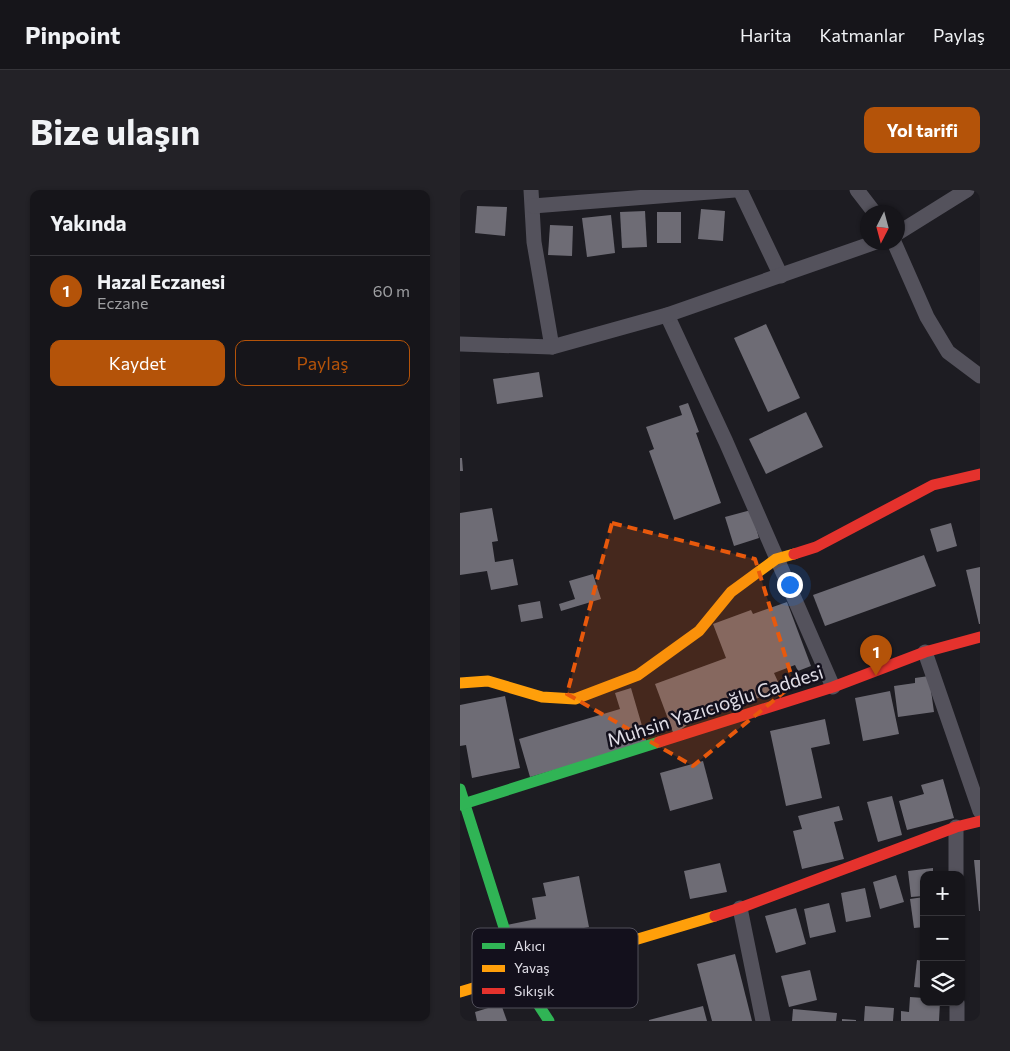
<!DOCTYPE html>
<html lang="tr">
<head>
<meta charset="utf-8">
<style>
  :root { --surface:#16151a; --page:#232227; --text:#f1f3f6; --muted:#9e9fa2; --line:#353439; --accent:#b45309 }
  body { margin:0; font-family:Commissioner,sans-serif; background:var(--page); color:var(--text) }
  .controls { position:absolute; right:15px; bottom:15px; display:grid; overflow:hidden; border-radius:10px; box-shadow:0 1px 4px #0004 }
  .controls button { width:45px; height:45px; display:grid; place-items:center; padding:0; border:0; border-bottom:1px solid var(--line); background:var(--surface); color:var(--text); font:25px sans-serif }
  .compass { position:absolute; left:400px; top:15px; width:45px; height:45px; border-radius:50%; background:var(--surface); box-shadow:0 1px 4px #0004; rotate:186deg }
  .you { position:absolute; left:329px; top:394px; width:18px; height:18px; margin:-12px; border:4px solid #fff; border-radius:50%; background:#1a73e8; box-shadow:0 0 0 8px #1a73e833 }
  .badge { display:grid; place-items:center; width:32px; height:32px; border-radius:50%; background:var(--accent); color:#fff; font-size:16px; font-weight:700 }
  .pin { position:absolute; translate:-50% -41px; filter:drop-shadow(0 1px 2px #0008) }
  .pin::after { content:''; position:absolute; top:26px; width:18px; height:15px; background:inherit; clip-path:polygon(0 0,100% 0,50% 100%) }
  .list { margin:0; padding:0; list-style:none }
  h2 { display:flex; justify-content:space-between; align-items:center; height:65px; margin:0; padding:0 20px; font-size:21px }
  h2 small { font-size:16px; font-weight:400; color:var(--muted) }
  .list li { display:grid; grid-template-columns:32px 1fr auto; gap:15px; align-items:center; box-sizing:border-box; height:70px; padding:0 20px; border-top:1px solid var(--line) }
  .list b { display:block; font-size:19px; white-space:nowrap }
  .list p { margin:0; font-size:16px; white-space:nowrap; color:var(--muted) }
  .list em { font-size:16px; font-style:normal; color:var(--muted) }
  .actions { display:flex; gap:10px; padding:15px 20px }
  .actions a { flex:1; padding:11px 0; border:1px solid var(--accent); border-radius:10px; text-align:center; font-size:18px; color:var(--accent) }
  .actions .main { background:var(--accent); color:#fff }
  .icon { flex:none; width:28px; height:28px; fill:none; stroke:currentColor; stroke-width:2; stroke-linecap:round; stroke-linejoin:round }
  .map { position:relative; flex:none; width:520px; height:831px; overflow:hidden; border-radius:10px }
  header { display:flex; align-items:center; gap:30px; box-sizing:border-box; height:70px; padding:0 25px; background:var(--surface); border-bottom:1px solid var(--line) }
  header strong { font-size:24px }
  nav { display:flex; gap:28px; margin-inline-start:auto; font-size:18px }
  .intro { display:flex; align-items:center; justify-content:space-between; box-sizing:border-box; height:120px; padding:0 30px }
  h1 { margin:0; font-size:35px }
  .button { padding:12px 22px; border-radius:10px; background:var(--accent); color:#fff; font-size:18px; font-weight:700 }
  main { display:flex; gap:30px; padding:0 30px }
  aside { flex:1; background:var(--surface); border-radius:10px; box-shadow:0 1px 4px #0004 }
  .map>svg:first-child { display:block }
  .building { fill:#6e6c75 }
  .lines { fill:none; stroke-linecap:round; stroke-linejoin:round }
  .street { stroke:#54525c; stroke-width:15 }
  .fast { stroke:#30b455; stroke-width:11 }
  .slow { stroke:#ff9f0a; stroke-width:11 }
  .jam { stroke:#e5322d; stroke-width:11 }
  .marked { fill:#e8590c; fill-opacity:0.2; stroke:#e8590c; stroke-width:4; stroke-dasharray:10 6; stroke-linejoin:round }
  .labels { text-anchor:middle; stroke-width:5; stroke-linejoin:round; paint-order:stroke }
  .street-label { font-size:19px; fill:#e0dee7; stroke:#13101c }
  .key { fill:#13101c; stroke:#504e59; stroke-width:1 }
  .key-label { font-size:14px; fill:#e0dee7 }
</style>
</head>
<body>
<header>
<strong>Pinpoint</strong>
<nav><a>Harita</a><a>Katmanlar</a><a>Paylaş</a></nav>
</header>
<div class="intro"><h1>Bize ulaşın</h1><a class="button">Yol tarifi</a></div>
<main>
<aside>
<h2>Yakında<small></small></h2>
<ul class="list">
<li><span class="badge">1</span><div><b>Hazal Eczanesi</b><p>Eczane</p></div><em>60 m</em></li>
</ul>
<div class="actions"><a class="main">Kaydet</a><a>Paylaş</a></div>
</aside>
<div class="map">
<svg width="520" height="831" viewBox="0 0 520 831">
  <rect width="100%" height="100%" fill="#1d1c22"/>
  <g class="building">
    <polygon points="17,16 47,17 45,46 15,43"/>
    <polygon points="241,19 265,21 263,51 238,49"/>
    <polygon points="185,21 187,57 162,58 160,22"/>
    <rect x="197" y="22" width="24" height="31"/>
    <polygon points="151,25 155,63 127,67 122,28"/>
    <polygon points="90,35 113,36 112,66 88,65"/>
    <polygon points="306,134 340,208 308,222 274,148"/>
    <polygon points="79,182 83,207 37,214 33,189"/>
    <polygon points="228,213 239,242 236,243 261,313 214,330 189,261 194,259 186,237 222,225 219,216"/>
    <polygon points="346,222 363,257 306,284 289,249"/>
    <polygon points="0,268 2,268 3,281 0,281"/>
    <polygon points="32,318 38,351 32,352 35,372 53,369 58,395 31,400 27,381 0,385 0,323"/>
    <polygon points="291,320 299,348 274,356 265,327"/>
    <polygon points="491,333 497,356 477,362 470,339"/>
    <polygon points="464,365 476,396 365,436 353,405"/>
    <polygon points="520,377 520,434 519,434 506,380"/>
    <polygon points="133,384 141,409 101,421 99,414 115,409 109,391"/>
    <polygon points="80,411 83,428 61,432 58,415"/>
    <polygon points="327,412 351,476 338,481 335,475 314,483 319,494 312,497 314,502 227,535 214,545 195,494 266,468 253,434 291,420 293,424"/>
    <polygon points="469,486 474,522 438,527 434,496 455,493 455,488"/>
    <polygon points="171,498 187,553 70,587 59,549 160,519 155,503"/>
    <polygon points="430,501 439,544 403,551 395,508"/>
    <polygon points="45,506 60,578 12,588 6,555 0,556 0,515"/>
    <polygon points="365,529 370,554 351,558 362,608 326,616 310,541"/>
    <polygon points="243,571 253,609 210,621 200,583"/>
    <polygon points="483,589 494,628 447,640 439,611 464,604 461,595"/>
    <polygon points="432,606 442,645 418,652 407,612"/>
    <polygon points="379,616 383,630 374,632 384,669 342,679 333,641 342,639 338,626"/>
    <polygon points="514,670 520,670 520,721 519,721"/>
    <polygon points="260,673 267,702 230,709 224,681"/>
    <polygon points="473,678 473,685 464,685 464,706 451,707 448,681"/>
    <polygon points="436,685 444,712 420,719 413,692"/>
    <polygon points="119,686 129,737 124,738 128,756 77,767 76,764 54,768 47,735 76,729 72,708 86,706 83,693"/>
    <polygon points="405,698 411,727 386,732 381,703"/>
    <polygon points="464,707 464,737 454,738 450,709"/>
    <polygon points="369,713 376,742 350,748 344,719"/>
    <polygon points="336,718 346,754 316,763 305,726"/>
    <polygon points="275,764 292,831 252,831 237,774"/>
    <polygon points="457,770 464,771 464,798 454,797"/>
    <polygon points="350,780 357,810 329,817 321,786"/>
    <polygon points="450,807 464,808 464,812 480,812 479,831 441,831 441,821 449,822"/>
    <polygon points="41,814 47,831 17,831 15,822"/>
    <polygon points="243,816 247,831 189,831 189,830"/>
    <polygon points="405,816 434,818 433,831 404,831"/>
    <polygon points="333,819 377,823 376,831 332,831"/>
    <polygon points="382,829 396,830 396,831 382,831"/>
  </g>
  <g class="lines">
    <g class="street">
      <polyline points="71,0 74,52 92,157"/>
      <polyline points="280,0 321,86"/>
      <polyline points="397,0 414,22"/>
      <polyline points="73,16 275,0"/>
      <polyline points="438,43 507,0"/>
      <polyline points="434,52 467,127 488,162 520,186"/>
      <polyline points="207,125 266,252 373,497"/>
      <polyline points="0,154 92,157 207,125 416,52"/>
      <polyline points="465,462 520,621"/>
      <polyline points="496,637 496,685"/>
      <polyline points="280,718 303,831"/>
      <polyline points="497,812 497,831"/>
    </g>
    <g class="fast">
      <polyline points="0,599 59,785 89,831"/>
      <polyline points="0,615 199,552"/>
    </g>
    <g class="slow">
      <polyline points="0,493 28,491 82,507 115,509 178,485 239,441 271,402 316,369 334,364"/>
      <polyline points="0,802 255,726"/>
    </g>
    <g class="jam">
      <polyline points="334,364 356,357 473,295 520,284"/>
      <polyline points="199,552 373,497 465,462 520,447"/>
      <polyline points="255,726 280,718 496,637 520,631"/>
    </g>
  </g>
  <path class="marked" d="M152 333 295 369 334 494 233 576 107 504Z"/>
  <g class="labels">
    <g class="street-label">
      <text transform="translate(255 516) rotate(-18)" y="7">Muhsin Yazıcıoğlu Caddesi</text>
    </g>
  </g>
  <rect x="12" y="738" width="166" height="80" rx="8" class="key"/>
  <rect x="22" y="753" width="23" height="6" fill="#30b455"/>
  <rect x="22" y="775" width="23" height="7" fill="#ff9f0a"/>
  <rect x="22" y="798" width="23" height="6" fill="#e5322d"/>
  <g class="key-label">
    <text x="54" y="761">Akıcı</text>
    <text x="54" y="783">Yavaş</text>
    <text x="54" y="806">Sıkışık</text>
  </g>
</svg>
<div class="controls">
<button>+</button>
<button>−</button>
<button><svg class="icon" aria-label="layers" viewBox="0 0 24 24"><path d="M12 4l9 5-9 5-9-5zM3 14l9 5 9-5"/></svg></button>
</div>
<svg class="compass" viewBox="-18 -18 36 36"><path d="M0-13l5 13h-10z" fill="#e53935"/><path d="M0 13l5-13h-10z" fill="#9e9fa2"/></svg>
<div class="you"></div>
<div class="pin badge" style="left:416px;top:486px">1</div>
</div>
</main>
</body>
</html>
